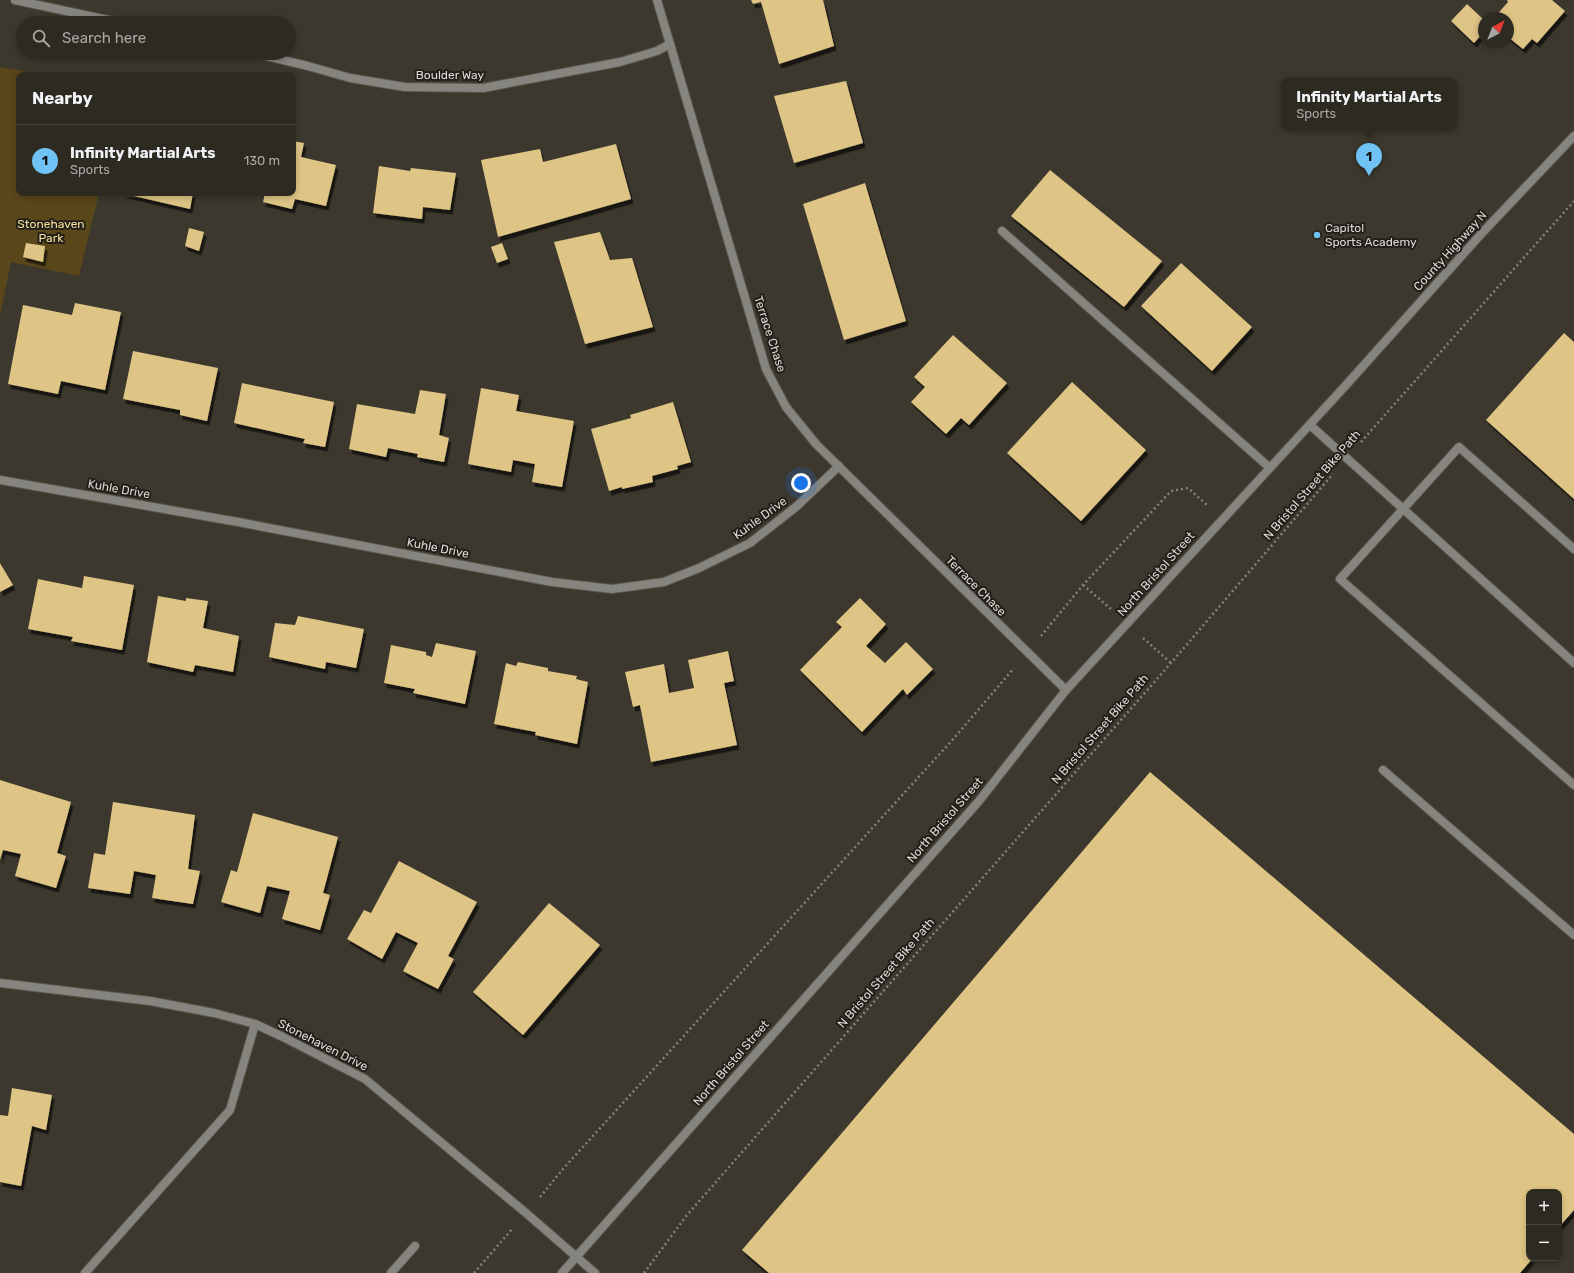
<!DOCTYPE html>
<html lang="en">
<head>
<meta charset="utf-8">
<style>
  :root { --surface:#2d2a22; --page:#39362f; --text:#f1f3f6; --muted:#a7a7a5; --line:#484640; --accent:#70c1f4 }
  body { margin:0; font-family:Rubik,sans-serif; background:var(--page); color:var(--text) }
  .controls { position:absolute; right:12px; bottom:12px; display:grid; overflow:hidden; border-radius:8px; box-shadow:0 2px 6px #0003 }
  .controls button { width:36px; height:36px; display:grid; place-items:center; padding:0; border:0; border-bottom:1px solid var(--line); background:var(--surface); color:var(--text); font:20px sans-serif }
  .compass { position:absolute; left:1478px; top:12px; width:36px; height:36px; border-radius:50%; background:var(--surface); box-shadow:0 2px 6px #0003; rotate:42deg }
  .you { position:absolute; left:801px; top:483px; width:14px; height:14px; margin:-10px; border:3px solid #fff; border-radius:50%; background:#1a73e8; box-shadow:0 0 0 6px #1a73e833 }
  .badge { display:grid; place-items:center; width:26px; height:26px; border-radius:50%; background:var(--accent); color:#111; font-size:13px; font-weight:700 }
  .pin { position:absolute; translate:-50% -33px; filter:drop-shadow(0 1px 2px #0008) }
  .pin::after { content:''; position:absolute; top:21px; width:14px; height:12px; background:inherit; clip-path:polygon(0 0,100% 0,50% 100%) }
  .popup { position:absolute; left:1281px; top:78px; width:176px; height:52px; box-sizing:border-box; display:grid; place-content:center; border-radius:8px; background:var(--surface); filter:drop-shadow(0 1px 3px #0005); font-size:13px; white-space:nowrap; color:var(--muted) }
  .popup b { font-size:15px; color:var(--text) }
  .popup::after { content:''; position:absolute; left:50%; top:100%; margin-left:-8px; border:8px solid transparent; border-top-color:var(--surface) }
  .list { margin:0; padding:0; list-style:none }
  h2 { display:flex; justify-content:space-between; align-items:center; height:52px; margin:0; padding:0 16px; font-size:17px }
  h2 small { font-size:13px; font-weight:400; color:var(--muted) }
  .list li { display:grid; grid-template-columns:26px 1fr auto; gap:12px; align-items:center; box-sizing:border-box; height:72px; padding:0 16px; border-top:1px solid var(--line) }
  .list b { display:block; font-size:15px; white-space:nowrap }
  .list p { margin:0; font-size:13px; white-space:nowrap; color:var(--muted) }
  .list em { font-size:13px; font-style:normal; color:var(--muted) }
  .icon { flex:none; width:22px; height:22px; fill:none; stroke:currentColor; stroke-width:2; stroke-linecap:round; stroke-linejoin:round }
  .map { position:relative; flex:none; width:1574px; height:1273px; overflow:hidden }
  .search { position:absolute; background:var(--surface); box-shadow:0 2px 6px #0003; left:16px; top:16px; width:280px; height:44px; display:flex; align-items:center; gap:10px; box-sizing:border-box; padding:0 14px; border-radius:22px; color:var(--muted); font-size:15px }
  .panel { position:absolute; background:var(--surface); box-shadow:0 2px 6px #0003; left:16px; top:72px; width:280px; height:124px; border-radius:8px }
  .map>svg:first-child { display:block }
  .green { fill:#594719 }
  .building { fill:#dec485; filter:url(#shadow) }
  .lines { fill:none; stroke-linecap:round; stroke-linejoin:round }
  .service-casing { stroke:#59554b; stroke-width:10 }
  .minor-casing { stroke:#59554b; stroke-width:10 }
  .tertiary-casing { stroke:#59554b; stroke-width:10 }
  .path { stroke:#858279; stroke-width:2.5; stroke-dasharray:2 3; stroke-linecap:butt }
  .service { stroke:#86847f; stroke-width:8 }
  .minor { stroke:#86847f; stroke-width:8 }
  .tertiary { stroke:#86847f; stroke-width:8 }
  .poi-dot { fill:#70c1f4; stroke:#211f1a; stroke-width:1.5 }
  .labels { text-anchor:middle; stroke-width:4; stroke-linejoin:round; paint-order:stroke }
  .street-label { font-size:12px; fill:#dddad3; stroke:#211f1a }
  .park-label { font-size:12px; fill:#fbdf9a; stroke:#211f1a }
  .poi-label { font-size:12px; fill:#dddad3; stroke:#211f1a; text-anchor:start }
</style>
</head>
<body>
<div class="map">
<svg width="1574" height="1273" viewBox="0 0 1574 1273">
  <defs>
    <filter id="shadow"><feDropShadow dx="2.5" dy="4.5" stdDeviation="0" flood-color="#0009"/></filter>
  </defs>
  <rect width="100%" height="100%" fill="#3c382d"/>
  <polygon class="green" points="0,67 45,75 19,75 19,193 99,193 79,276 11,262 0,316"/>
  <g class="building">
    <polygon points="751,0 823,0 834,46 779,64 761,2 753,4"/>
    <polygon points="1507,0 1552,0 1565,11 1537,43 1532,39 1523,49 1508,37 1508,18 1494,18 1508,2"/>
    <polygon points="1467,4 1484,20 1484,32 1474,43 1451,21"/>
    <polygon points="846,81 863,143 794,163 774,96"/>
    <polygon points="293,141 304,143 301,157 336,165 326,206 295,199 292,209 263,202 265,193 293,193"/>
    <polygon points="616,144 631,199 498,237 481,160 540,149 543,162"/>
    <polygon points="379,166 410,171 411,168 456,173 450,210 423,207 422,219 373,213"/>
    <polygon points="1050,170 1162,261 1124,307 1011,216"/>
    <polygon points="865,183 906,321 844,340 803,204"/>
    <polygon points="121,193 193,193 190,209"/>
    <polygon points="189,228 204,232 199,251 185,246"/>
    <polygon points="600,232 610,260 632,258 653,327 585,344 554,242"/>
    <polygon points="26,243 45,246 43,262 23,257"/>
    <polygon points="502,243 508,259 497,263 491,247"/>
    <polygon points="1181,263 1252,327 1212,371 1141,306"/>
    <polygon points="75,303 121,312 105,390 61,381 58,394 8,384 23,305 72,315"/>
    <polygon points="1564,333 1574,342 1574,499 1486,420"/>
    <polygon points="953,335 1007,383 969,425 961,418 946,434 911,402 925,387 914,377"/>
    <polygon points="133,351 218,368 207,421 180,415 180,410 123,399"/>
    <polygon points="1072,382 1146,450 1081,521 1007,453"/>
    <polygon points="242,383 334,402 325,447 303,443 305,439 234,423"/>
    <polygon points="481,388 519,395 516,411 574,421 562,487 532,482 535,464 513,460 511,472 468,464"/>
    <polygon points="420,390 446,394 439,435 449,438 444,462 417,457 418,454 388,448 386,457 349,449 357,404 415,414"/>
    <polygon points="673,402 691,462 677,466 678,469 652,476 653,482 622,489 622,487 609,491 591,429 631,418 630,415"/>
    <polygon points="0,563 13,585 0,592"/>
    <polygon points="84,576 134,585 122,650 71,641 73,637 28,629 38,579 82,588"/>
    <polygon points="158,596 186,601 186,598 208,601 203,628 239,636 233,672 195,665 193,672 147,662"/>
    <polygon points="860,598 886,624 866,646 885,663 906,642 933,669 907,695 903,689 862,732 800,670 842,627 836,622"/>
    <polygon points="298,616 364,629 356,668 326,662 325,669 269,657 275,623 295,625"/>
    <polygon points="436,643 476,651 465,704 413,693 415,689 384,683 391,645 426,652 426,655 432,657"/>
    <polygon points="728,651 734,681 724,683 737,745 651,762 640,705 633,707 625,672 664,664 669,693 694,688 688,660"/>
    <polygon points="518,662 548,668 548,671 577,676 576,679 588,682 577,744 535,735 536,732 494,724 506,663 516,666"/>
    <polygon points="1150,772 1574,1134 1574,1210 1559,1227 1559,1192 1529,1192 1529,1258 1533,1258 1520,1273 769,1273 742,1250"/>
    <polygon points="0,780 71,802 57,853 66,856 56,888 15,876 21,854 3,850 0,860"/>
    <polygon points="113,802 195,815 188,869 200,871 193,904 152,898 156,875 134,871 130,894 88,888 94,853 105,855"/>
    <polygon points="253,813 338,837 323,893 330,895 320,930 282,919 290,891 267,886 260,913 221,902 231,870 237,872"/>
    <polygon points="399,861 477,902 448,956 454,959 438,989 403,971 418,943 396,932 382,959 347,939 364,910 371,913"/>
    <polygon points="549,903 600,945 523,1035 473,992"/>
    <polygon points="12,1088 52,1095 46,1130 32,1126 21,1186 0,1182 0,1115 8,1116"/>
  </g>
  <g class="lines">
    <defs>
      <g id="service">
        <polyline points="1002,231 1270,468"/>
        <polyline points="1310,425 1574,663"/>
        <polyline points="1574,549 1459,447 1340,579 1574,785"/>
        <polyline points="1383,770 1574,935"/>
        <polyline points="85,1273 230,1110 255,1024"/>
        <polyline points="391,1273 415,1246"/>
      </g>
      <g id="minor">
        <polyline points="15,0 122,23"/>
        <polyline points="657,0 766,369 786,407 816,444 1066,690"/>
        <polyline points="253,53 308,66 350,78 405,87 483,88 620,62 657,51 670,44"/>
        <polyline points="0,480 238,522 552,582 612,589 664,582 699,568 750,543 797,506 839,466"/>
        <polyline points="0,983 150,1001 214,1013 255,1024 283,1037 365,1079 526,1213 595,1273"/>
      </g>
      <polyline id="tertiary" points="562,1273 979,801 1066,690 1347,384 1482,233 1574,136"/>
    </defs>
    <use href="#service" class="service-casing"/>
    <use href="#minor" class="minor-casing"/>
    <use href="#tertiary" class="tertiary-casing"/>
    <g class="path">
      <polyline points="1361,442 1574,201"/>
      <polyline points="1083,585 1111,609"/>
      <polyline points="1041,636 1083,585 1171,491 1188,488 1207,505"/>
      <polyline points="1143,638 1171,663"/>
      <polyline points="540,1197 563,1169 955,737 1014,668"/>
      <polyline points="474,1273 513,1228"/>
      <polyline points="644,1273 687,1215 1171,663 1333,474"/>
    </g>
    <use href="#service" class="service"/>
    <use href="#minor" class="minor"/>
    <use href="#tertiary" class="tertiary"/>
  </g>
  <circle class="poi-dot" cx="1317" cy="235" r="4"/>
  <g class="labels">
    <g class="street-label">
      <text x="450" y="79">Boulder Way</text>
      <text transform="translate(1450 251) rotate(-48)" y="4">County Highway N</text>
      <text transform="translate(770 334) rotate(72)" y="4">Terrace Chase</text>
      <text transform="translate(1312 485) rotate(-49)" y="4">N Bristol Street Bike Path</text>
      <text transform="translate(119 489) rotate(10)" y="4">Kuhle Drive</text>
      <text transform="translate(760 518) rotate(-36)" y="4">Kuhle Drive</text>
      <text transform="translate(438 548) rotate(11)" y="4">Kuhle Drive</text>
      <text transform="translate(1156 574) rotate(-48)" y="4">North Bristol Street</text>
      <text transform="translate(976 586) rotate(45)" y="4">Terrace Chase</text>
      <text transform="translate(1100 729) rotate(-49)" y="4">N Bristol Street Bike Path</text>
      <text transform="translate(945 820) rotate(-49)" y="4">North Bristol Street</text>
      <text transform="translate(886 973) rotate(-49)" y="4">N Bristol Street Bike Path</text>
      <text transform="translate(323 1045) rotate(27)" y="4">Stonehaven Drive</text>
      <text transform="translate(731 1063) rotate(-49)" y="4">North Bristol Street</text>
    </g>
    <g class="park-label">
      <text x="51" y="228">Stonehaven<tspan x="51" dy="14">Park</tspan></text>
    </g>
    <g class="poi-label">
      <text x="1325" y="232">Capitol<tspan x="1325" dy="14">Sports Academy</tspan></text>
    </g>
  </g>
</svg>
<div class="controls">
<button>+</button>
<button>−</button>
</div>
<svg class="compass" viewBox="-18 -18 36 36"><path d="M0-13l5 13h-10z" fill="#e53935"/><path d="M0 13l5-13h-10z" fill="#a7a7a5"/></svg>
<div class="you"></div>
<div class="pin badge" style="left:1369px;top:176px">1</div>
<div class="popup"><b>Infinity Martial Arts</b>Sports</div>
<div class="search"><svg class="icon" aria-label="search" viewBox="0 0 24 24"><circle cx="10" cy="10" r="6"/><path d="M15 15l6 6"/></svg>Search here</div>
<section class="panel">
<h2>Nearby<small></small></h2>
<ul class="list">
<li><span class="badge">1</span><div><b>Infinity Martial Arts</b><p>Sports</p></div><em>130 m</em></li>
</ul>
</section>
</div>
</body>
</html>
